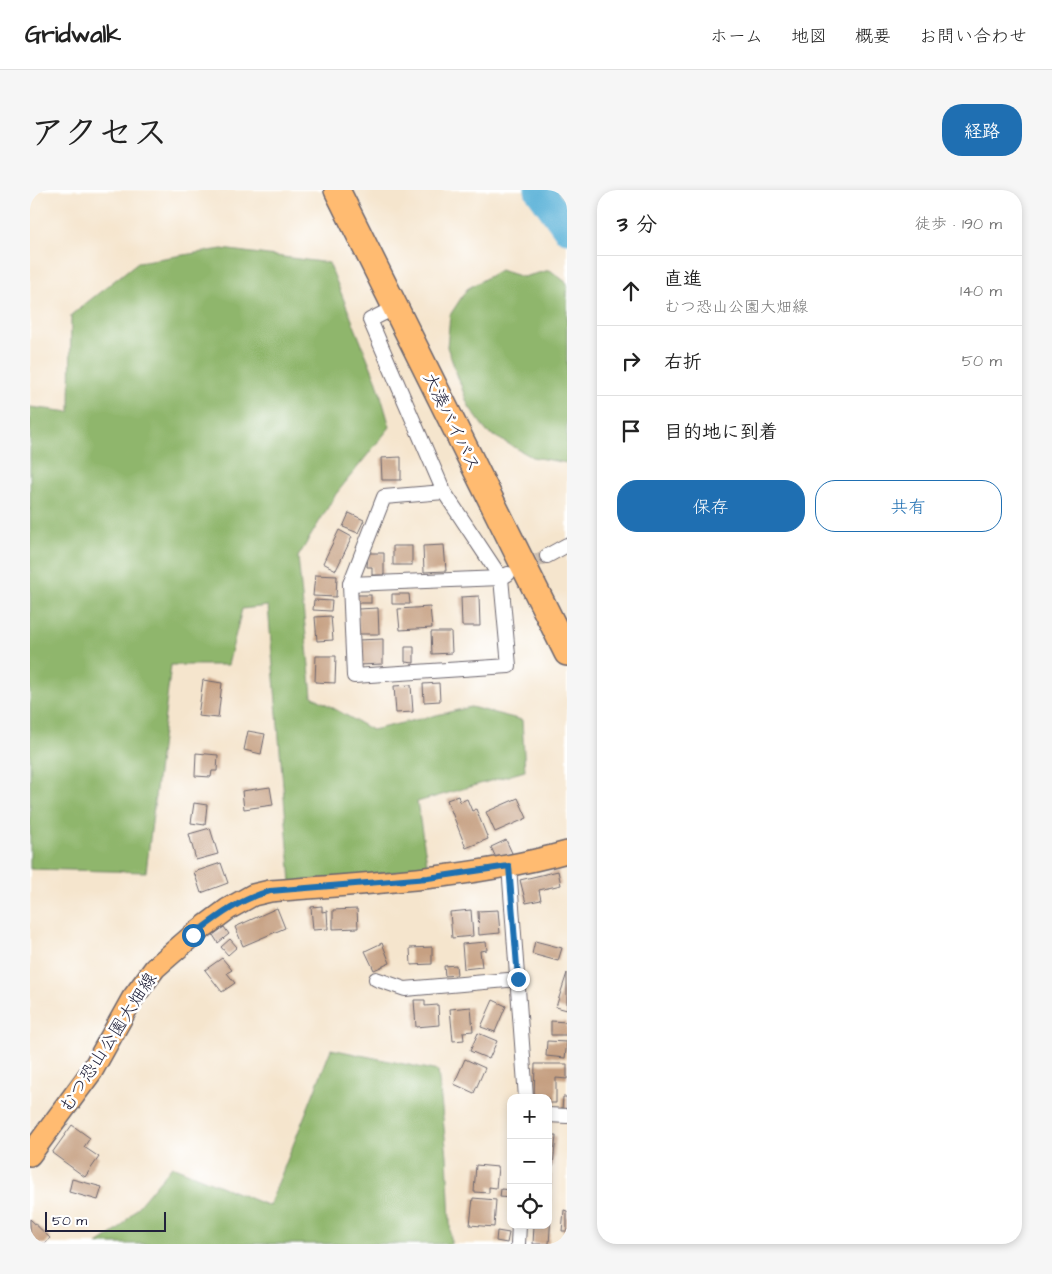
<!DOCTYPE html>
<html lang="ja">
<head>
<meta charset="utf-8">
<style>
  :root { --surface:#fff; --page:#f6f6f6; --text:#222; --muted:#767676; --line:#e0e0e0; --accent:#1f6fb2 }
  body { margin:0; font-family:"Architects Daughter","Klee One",sans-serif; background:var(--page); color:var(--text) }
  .controls { position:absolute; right:15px; bottom:15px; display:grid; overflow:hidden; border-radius:10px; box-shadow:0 2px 8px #0003 }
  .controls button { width:45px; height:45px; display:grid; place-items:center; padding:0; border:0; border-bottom:1px solid var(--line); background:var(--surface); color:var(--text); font:25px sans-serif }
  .scale { position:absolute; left:15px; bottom:12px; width:121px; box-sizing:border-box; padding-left:5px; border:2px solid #22223b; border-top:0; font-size:14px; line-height:18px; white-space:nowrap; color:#22223b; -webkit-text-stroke:4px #fff; paint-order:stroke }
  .stop { position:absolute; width:15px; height:15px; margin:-11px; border:4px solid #1f6fb2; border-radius:50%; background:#fff }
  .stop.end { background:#1f6fb2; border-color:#fff; box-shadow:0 1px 5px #0008 }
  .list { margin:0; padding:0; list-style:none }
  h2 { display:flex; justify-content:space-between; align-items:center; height:65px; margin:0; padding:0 20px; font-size:21px }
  h2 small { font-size:16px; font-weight:400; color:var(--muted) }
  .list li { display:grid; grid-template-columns:32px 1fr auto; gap:15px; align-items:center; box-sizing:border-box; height:70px; padding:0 20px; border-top:1px solid var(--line) }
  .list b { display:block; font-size:19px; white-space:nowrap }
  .list p { margin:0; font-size:16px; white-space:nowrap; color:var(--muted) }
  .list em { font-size:16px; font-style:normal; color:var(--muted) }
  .actions { display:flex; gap:10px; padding:15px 20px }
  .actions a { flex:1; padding:11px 0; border:1px solid var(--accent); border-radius:20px; text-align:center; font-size:18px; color:var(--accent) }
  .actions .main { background:var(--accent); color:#fff }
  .icon { flex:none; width:28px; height:28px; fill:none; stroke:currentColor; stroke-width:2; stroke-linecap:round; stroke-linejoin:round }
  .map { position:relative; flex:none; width:537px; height:1054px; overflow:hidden; border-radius:20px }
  header { display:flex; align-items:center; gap:30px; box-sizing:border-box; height:70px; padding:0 25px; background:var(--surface); border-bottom:1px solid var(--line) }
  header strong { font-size:24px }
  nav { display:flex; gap:28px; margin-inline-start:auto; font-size:18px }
  .intro { display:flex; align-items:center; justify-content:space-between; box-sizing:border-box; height:120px; padding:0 30px }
  h1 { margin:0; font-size:35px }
  .button { padding:12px 22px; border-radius:20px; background:var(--accent); color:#fff; font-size:18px; font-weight:700 }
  main { display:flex; gap:30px; padding:0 30px }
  aside { flex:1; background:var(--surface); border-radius:20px; box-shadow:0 2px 8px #0003 }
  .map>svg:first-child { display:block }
  .forest { fill:#8fb66c; stroke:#586c54 }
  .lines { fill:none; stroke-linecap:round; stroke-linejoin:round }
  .river { stroke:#5cb2d8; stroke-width:29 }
  .building { fill:#c6a082 }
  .street-tunnel { stroke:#cbbeb0; stroke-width:14; stroke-dasharray:14 7; stroke-linecap:butt }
  .street-casing { stroke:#6c666e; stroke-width:16 }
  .primary-casing { stroke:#6c666e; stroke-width:24 }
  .highway-casing { stroke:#6c666e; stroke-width:28 }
  .street { stroke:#fff; stroke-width:14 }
  .primary { stroke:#ffbb71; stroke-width:21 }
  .highway { stroke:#ffbb71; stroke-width:25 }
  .route { stroke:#1f6fb2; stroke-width:6 }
  .labels { text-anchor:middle; stroke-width:5; stroke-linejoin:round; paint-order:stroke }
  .street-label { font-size:18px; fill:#22223b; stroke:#fff }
</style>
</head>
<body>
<header>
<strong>Gridwalk</strong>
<nav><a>ホーム</a><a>地図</a><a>概要</a><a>お問い合わせ</a></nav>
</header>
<div class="intro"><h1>アクセス</h1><a class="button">経路</a></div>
<main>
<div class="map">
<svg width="537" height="1054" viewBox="0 0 537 1054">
  <rect width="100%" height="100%" fill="#fff"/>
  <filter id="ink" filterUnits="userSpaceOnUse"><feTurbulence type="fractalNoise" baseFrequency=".02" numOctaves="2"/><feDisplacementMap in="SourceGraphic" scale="10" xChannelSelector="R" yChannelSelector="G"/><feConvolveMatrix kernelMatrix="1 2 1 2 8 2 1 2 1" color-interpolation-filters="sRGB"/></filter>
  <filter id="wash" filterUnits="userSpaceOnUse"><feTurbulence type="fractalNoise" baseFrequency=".0096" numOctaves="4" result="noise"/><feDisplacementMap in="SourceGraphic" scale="20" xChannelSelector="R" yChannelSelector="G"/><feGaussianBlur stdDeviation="1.12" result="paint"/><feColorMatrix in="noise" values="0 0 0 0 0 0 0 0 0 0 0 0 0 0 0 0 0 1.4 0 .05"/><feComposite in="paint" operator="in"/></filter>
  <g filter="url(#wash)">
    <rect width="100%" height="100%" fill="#f5e5cd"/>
    <g class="forest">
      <polygon points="192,59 299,73 347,192 360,237 306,304 268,367 282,506 342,540 441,517 492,530 495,581 387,612 398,679 261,692 238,416 212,419 198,475 141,475 116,682 0,679 0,217 40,222 41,125 108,72"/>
      <polygon points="470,80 493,87 520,80 537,93 537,273 502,267 457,242 438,215 417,157 420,125 437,99"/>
      <polygon points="301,859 408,881 417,966 421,1054 67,1054 89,1039 142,976 239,1016"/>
    </g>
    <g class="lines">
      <polyline class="river" points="509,0 537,39"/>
    </g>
    <g id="blocks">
      <g class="building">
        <polygon points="371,267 371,290 352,290 351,268"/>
        <polygon points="319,323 334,330 328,343 313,337"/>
        <polygon points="309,340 322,347 306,380 293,373"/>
        <polygon points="414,355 416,381 394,382 393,356"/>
        <rect x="363" y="356" width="19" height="19"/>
        <polygon points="338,363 354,363 354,385 342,385 342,377 337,377"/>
        <polygon points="285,385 307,386 306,407 283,406"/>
        <polygon points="362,404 379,404 380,414 362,414"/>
        <rect x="327" y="405" width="14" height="8"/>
        <polygon points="449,406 450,436 432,436 431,407"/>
        <polygon points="284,410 302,411 301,421 283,420"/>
        <polygon points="400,417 402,438 370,440 368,419"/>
        <polygon points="348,418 349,444 329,444 328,419"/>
        <polygon points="301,426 303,450 287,451 285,427"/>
        <polygon points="401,442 421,442 422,463 402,464"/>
        <polygon points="353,449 353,474 329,475 328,450"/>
        <polygon points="375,457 384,457 384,473 375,472"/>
        <polygon points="286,466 306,466 305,493 285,492"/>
        <polygon points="173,490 192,493 188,528 168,526"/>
        <polygon points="409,493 410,511 394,512 393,494"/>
        <polygon points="381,495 383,522 366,523 364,496"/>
        <polygon points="218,541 235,544 231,564 214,560"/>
        <polygon points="166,563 188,565 187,581 182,581 181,587 165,586"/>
        <polygon points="240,597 243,615 214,619 212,601"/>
        <polygon points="428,606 430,612 437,609 442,621 446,619 458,649 436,658 417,610"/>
        <polygon points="488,608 497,628 465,642 456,622"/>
        <polygon points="164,613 177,615 175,635 161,633"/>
        <polygon points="180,638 188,664 166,670 159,644"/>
        <polygon points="476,650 482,663 467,670 461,657"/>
        <polygon points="191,673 198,693 171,703 164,682"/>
        <polygon points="528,681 531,695 509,700 511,710 496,713 490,690"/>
        <polygon points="292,716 292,722 297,721 298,739 283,740 281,717"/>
        <polygon points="247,718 255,738 213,756 205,737"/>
        <polygon points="327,719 328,738 303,739 303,720"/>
        <polygon points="441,720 443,746 422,748 420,722"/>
        <polygon points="468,720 470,743 449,745 448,721"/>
        <polygon points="194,737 199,744 188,753 183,745"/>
        <polygon points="200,749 207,757 198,765 191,757"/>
        <polygon points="505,751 532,758 528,771 502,764"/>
        <polygon points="456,752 457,760 450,761 452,777 434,779 432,754"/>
        <polygon points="352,753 360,773 344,780 335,761"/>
        <polygon points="402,757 402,774 381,775 380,758"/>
        <polygon points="192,768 202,780 197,783 205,793 192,802 175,780"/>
        <polygon points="426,775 427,785 415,786 414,776"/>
        <polygon points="537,783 537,820 526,817"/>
        <polygon points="384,810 395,810 395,816 408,815 409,835 386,837"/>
        <polygon points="463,810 476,816 465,842 451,837"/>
        <polygon points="441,817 443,841 433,842 434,850 423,851 420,819"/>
        <polygon points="521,831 537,832 537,845 521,845"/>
        <polygon points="448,843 467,851 459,869 440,861"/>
        <polygon points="517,851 537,852 535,868 516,866"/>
        <polygon points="435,869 455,878 444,903 424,894"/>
        <polygon points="505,874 537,874 537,889 526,888 526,913 518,913 518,908 504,908"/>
        <polygon points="533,907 537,907 537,919 532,919"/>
        <polygon points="42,935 60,948 54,957 69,967 55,987 22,963"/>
        <polygon points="518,946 526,946 523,976 518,976"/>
        <polygon points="446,975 468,977 466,998 459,997 459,1003 444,1002"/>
        <polygon points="518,984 522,985 520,1016 518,1015"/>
        <polygon points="42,989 72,997 68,1010 39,1002"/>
        <polygon points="471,999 481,1000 481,1008 470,1007"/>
        <polygon points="443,1008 466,1010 464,1037 440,1035"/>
        <polygon points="534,1020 537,1021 537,1041 532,1041"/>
        <polygon points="518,1026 521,1026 519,1054 503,1054 504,1035 518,1035"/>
        <polygon points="0,1029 20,1048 15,1054 0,1054"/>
        <polygon points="467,1041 479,1043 477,1053 466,1051"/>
      </g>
    </g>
  </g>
  <g filter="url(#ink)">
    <use href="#blocks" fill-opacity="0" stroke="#6c666e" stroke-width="1"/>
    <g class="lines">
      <polyline class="street-tunnel" points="488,379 517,366"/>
      <defs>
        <g id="street">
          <polyline points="366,117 340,130 414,302 471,388 479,476 324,486 320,394 354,307 414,302"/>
          <polyline points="517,366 537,355"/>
          <polyline points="320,394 471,388 478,384"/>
          <polyline points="479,676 496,908"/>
          <polyline points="346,789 375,799 488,789"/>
          <polyline points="518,925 537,926"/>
          <polyline points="488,1054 489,1035"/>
        </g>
        <path id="primary" d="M0 965 62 881 102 809 125 778 163 745 198 719 223 705 240 701C340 693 440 689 537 662"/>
        <polyline id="highway" points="307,0 537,463"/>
      </defs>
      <use href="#street" class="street-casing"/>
      <use href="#primary" class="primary-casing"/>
      <use href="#highway" class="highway-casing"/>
      <use href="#street" class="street"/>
      <use href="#primary" class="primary"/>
      <use href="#highway" class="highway"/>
    </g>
  </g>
  <g class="lines" filter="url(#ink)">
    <path class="route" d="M163 745C187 727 210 709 240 701L398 688 479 676 488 789"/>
  </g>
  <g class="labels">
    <g class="street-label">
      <text transform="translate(422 232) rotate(64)" y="6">大湊バイパス</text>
      <text transform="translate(78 852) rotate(-57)" y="6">むつ恐山公園大畑線</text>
    </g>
  </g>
</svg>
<div class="controls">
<button>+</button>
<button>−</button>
<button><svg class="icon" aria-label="locate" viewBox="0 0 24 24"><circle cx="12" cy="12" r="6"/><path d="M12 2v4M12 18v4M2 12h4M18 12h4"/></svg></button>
</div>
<div class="scale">50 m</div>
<div class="stop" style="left:163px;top:745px"></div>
<div class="stop end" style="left:488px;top:789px"></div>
</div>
<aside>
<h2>3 分<small>徒歩 · 190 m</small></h2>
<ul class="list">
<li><svg class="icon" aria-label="ahead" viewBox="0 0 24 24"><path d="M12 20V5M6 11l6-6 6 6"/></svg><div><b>直進</b><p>むつ恐山公園大畑線</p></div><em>140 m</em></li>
<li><svg class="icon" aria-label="right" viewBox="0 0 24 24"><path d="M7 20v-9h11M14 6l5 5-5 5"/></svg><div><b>右折</b></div><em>50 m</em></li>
<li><svg class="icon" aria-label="arrive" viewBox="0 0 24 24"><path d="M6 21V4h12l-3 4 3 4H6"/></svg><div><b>目的地に到着</b></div></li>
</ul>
<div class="actions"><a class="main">保存</a><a>共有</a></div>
</aside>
</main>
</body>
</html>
